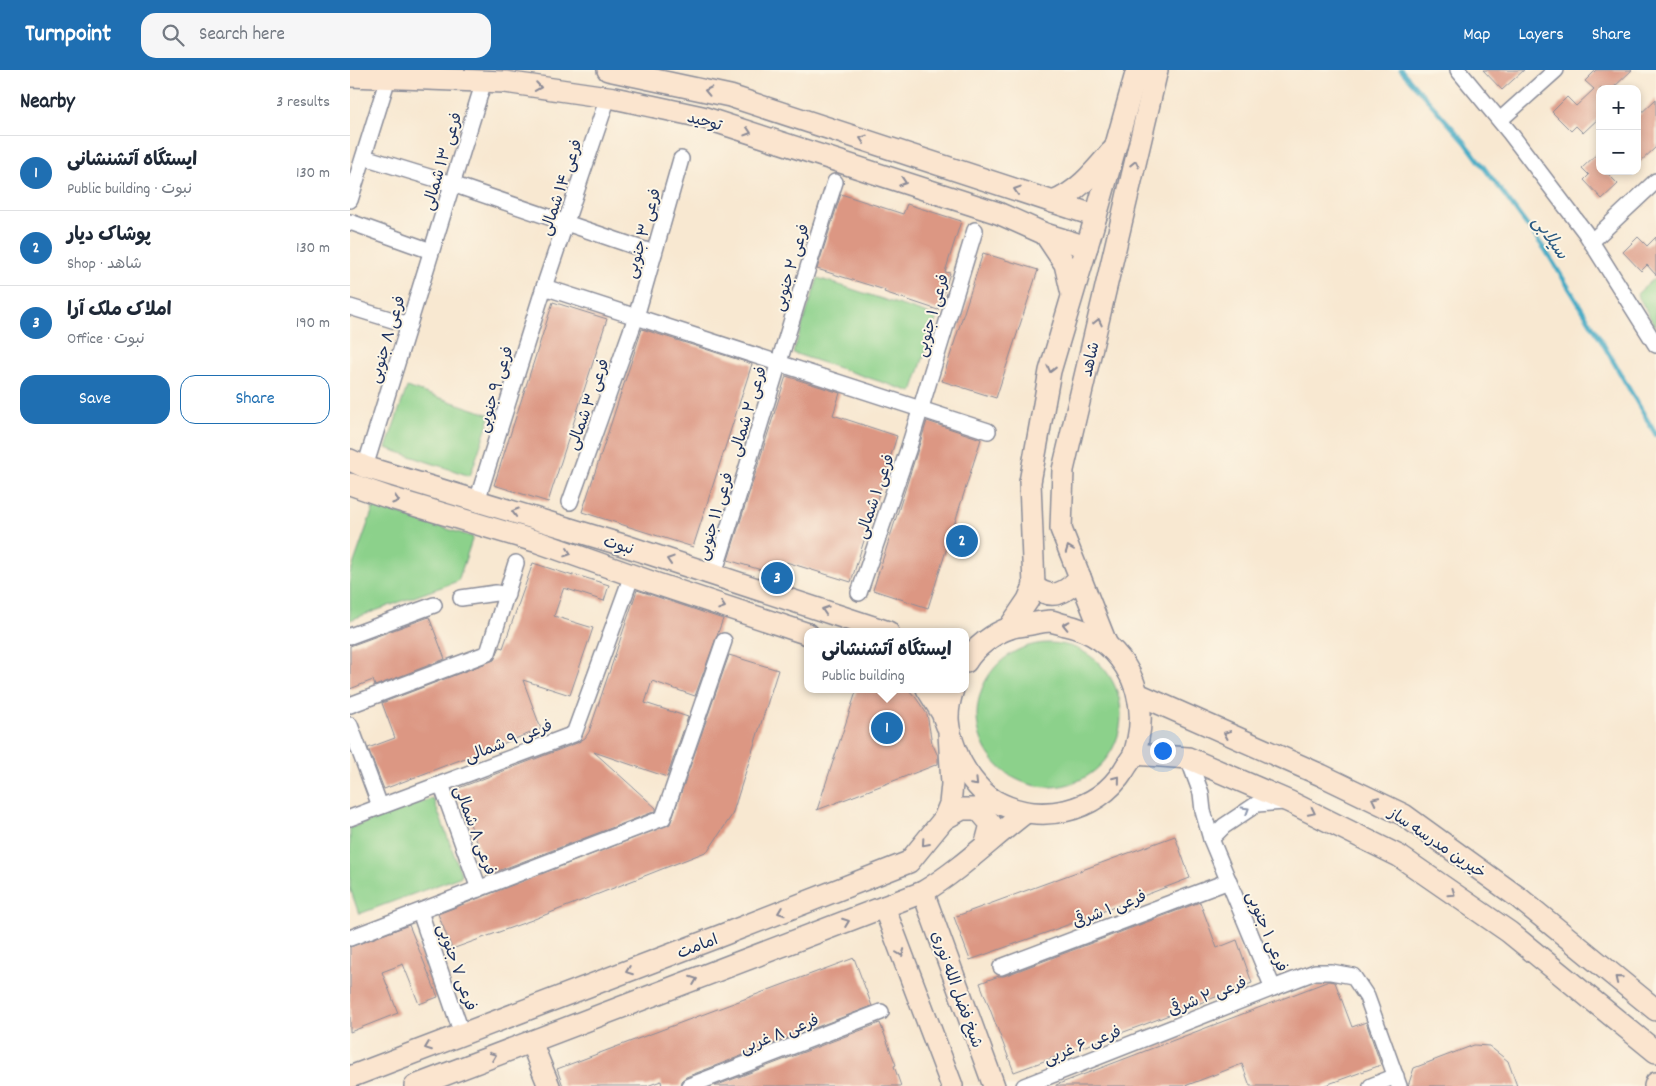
<!DOCTYPE html>
<html lang="en">
<head>
<meta charset="utf-8">
<style>
  :root { --surface:#fff; --page:#f6f6f7; --text:#1f2937; --muted:#747a83; --line:#e0e1e3; --accent:#1f6fb2 }
  body { margin:0; font-family:Dekko,"Playpen Sans Arabic",sans-serif; background:var(--page); color:var(--text) }
  .controls { position:absolute; right:15px; top:15px; display:grid; overflow:hidden; border-radius:10px; box-shadow:0 2px 8px #0003 }
  .controls button { width:45px; height:45px; display:grid; place-items:center; padding:0; border:0; border-bottom:1px solid var(--line); background:var(--surface); color:var(--text); font:25px sans-serif }
  .you { position:absolute; left:812px; top:680px; width:18px; height:18px; margin:-12px; border:4px solid #fff; border-radius:50%; background:#1a73e8; box-shadow:0 0 0 8px #1a73e833 }
  .badge { display:grid; place-items:center; width:32px; height:32px; border-radius:50%; background:var(--accent); color:#fff; font-size:16px; font-weight:700 }
  .pin { position:absolute; translate:-50% -50%; border:2px solid #fff; box-shadow:0 1px 5px #0006 }
  .popup { position:absolute; left:454px; top:558px; width:165px; height:65px; box-sizing:border-box; display:grid; place-content:center; border-radius:10px; background:var(--surface); filter:drop-shadow(0 1px 4px #0005); font-size:16px; white-space:nowrap; color:var(--muted) }
  .popup b { font-size:19px; color:var(--text) }
  .popup::after { content:''; position:absolute; left:50%; top:100%; margin-left:-10px; border:10px solid transparent; border-top-color:var(--surface) }
  .list { margin:0; padding:0; list-style:none }
  h2 { display:flex; justify-content:space-between; align-items:center; height:65px; margin:0; padding:0 20px; font-size:21px }
  h2 small { font-size:16px; font-weight:400; color:var(--muted) }
  .list li { display:grid; grid-template-columns:32px 1fr auto; gap:15px; align-items:center; box-sizing:border-box; height:75px; padding:0 20px; border-top:1px solid var(--line) }
  .list b { display:block; font-size:19px; white-space:nowrap }
  .list p { margin:0; font-size:16px; white-space:nowrap; color:var(--muted) }
  .list em { font-size:16px; font-style:normal; color:var(--muted) }
  .actions { display:flex; gap:10px; padding:15px 20px }
  .actions a { flex:1; padding:11px 0; border:1px solid var(--accent); border-radius:15px; text-align:center; font-size:18px; color:var(--accent) }
  .actions .main { background:var(--accent); color:#fff }
  .icon { flex:none; width:28px; height:28px; fill:none; stroke:currentColor; stroke-width:2; stroke-linecap:round; stroke-linejoin:round }
  .map { position:relative; flex:none; width:1306px; height:1016px; overflow:hidden }
  header { display:flex; align-items:center; gap:30px; box-sizing:border-box; height:70px; padding:0 25px; background:var(--accent); color:#fff }
  header strong { font-size:24px }
  nav { display:flex; gap:28px; margin-inline-start:auto; font-size:18px }
  .search { width:350px; height:45px; background:var(--page); display:flex; align-items:center; gap:12px; box-sizing:border-box; padding:0 18px; border-radius:15px; color:var(--muted); font-size:19px }
  main { display:flex }
  aside { flex:1; background:var(--surface) }
  .map>svg:first-child { display:block }
  .green { fill:#8cd18b; stroke:#548074 }
  .lines { fill:none; stroke-linecap:round; stroke-linejoin:round }
  .stream { stroke:#45aac5; stroke-width:4.5 }
  .building { fill:#dc9783 }
  .street-casing { stroke:#8a8c98; stroke-width:18 }
  .secondary-casing { stroke:#8a8c98; stroke-width:24 }
  .street { stroke:#fff; stroke-width:15 }
  .secondary { stroke:#fbe5cf; stroke-width:21 }
  .oneway { stroke:#8b8a96 }
  .oneway2 { stroke:#8d97ae }
  .labels { text-anchor:middle; stroke-width:4; stroke-linejoin:round; paint-order:stroke }
  .street-label { font-size:16px; fill:#1b2f5e; stroke:#fcf5e5 }
  .water-label { font-size:18px; font-style:italic; fill:#2a5a82; stroke:#fcf5e5 }
</style>
</head>
<body>
<header>
<strong>Turnpoint</strong>
<div class="search"><svg class="icon" aria-label="search" viewBox="0 0 24 24"><circle cx="10" cy="10" r="6"/><path d="M15 15l6 6"/></svg>Search here</div>
<nav><a>Map</a><a>Layers</a><a>Share</a></nav>
</header>
<main>
<aside>
<h2>Nearby<small>3 results</small></h2>
<ul class="list">
<li><span class="badge">1</span><div><b>ایستگاه آتشنشانی</b><p>Public building · نبوت</p></div><em>130 m</em></li>
<li><span class="badge">2</span><div><b>پوشاک دیار</b><p>Shop · شاهد</p></div><em>130 m</em></li>
<li><span class="badge">3</span><div><b>املاک ملک آرا</b><p>Office · نبوت</p></div><em>190 m</em></li>
</ul>
<div class="actions"><a class="main">Save</a><a>Share</a></div>
</aside>
<div class="map">
<svg width="1306" height="1016" viewBox="0 0 1306 1016">
  <rect width="100%" height="100%" fill="#fcf5e5"/>
  <filter id="ink" filterUnits="userSpaceOnUse"><feTurbulence type="fractalNoise" baseFrequency=".02" numOctaves="2"/><feDisplacementMap in="SourceGraphic" scale="10" xChannelSelector="R" yChannelSelector="G"/><feConvolveMatrix kernelMatrix="1 2 1 2 8 2 1 2 1" color-interpolation-filters="sRGB"/></filter>
  <filter id="wash" filterUnits="userSpaceOnUse"><feTurbulence type="fractalNoise" baseFrequency=".0096" numOctaves="4" result="noise"/><feDisplacementMap in="SourceGraphic" scale="20" xChannelSelector="R" yChannelSelector="G"/><feGaussianBlur stdDeviation="1.12" result="paint"/><feColorMatrix in="noise" values="0 0 0 0 0 0 0 0 0 0 0 0 0 0 0 0 0 1.4 0 .05"/><feComposite in="paint" operator="in"/></filter>
  <g filter="url(#wash)">
    <rect width="100%" height="100%" fill="#f8e8d1"/>
    <g class="green">
      <polygon points="1306,207 1306,258 1287,224"/>
      <polygon points="468,208 587,247 562,322 443,283"/>
      <polygon points="57,317 141,345 120,406 36,378"/>
      <polygon points="24,436 123,467 108,511 0,550 0,504"/>
      <circle cx="699" cy="645" r="72"/>
      <polygon points="83,728 112,806 9,844 0,818 0,758"/>
    </g>
    <g class="lines">
      <polyline class="stream" points="1051,0 1115,72 1196,181 1245,260 1306,365"/>
    </g>
    <g id="blocks">
      <g class="building">
        <polygon points="1133,0 1174,0 1152,20"/>
        <polygon points="1246,0 1282,0 1262,19 1250,19 1250,47 1233,63 1226,56 1221,61 1202,42 1217,27 1226,36 1244,19 1235,11"/>
        <polygon points="1306,29 1306,77 1287,95 1287,47"/>
        <polygon points="1250,81 1250,101 1255,101 1268,114 1252,129 1234,110 1239,105 1232,98"/>
        <polygon points="491,124 553,144 557,134 611,151 595,202 600,203 588,240 534,222 535,220 467,199"/>
        <polygon points="1288,167 1297,176 1306,167 1306,205 1297,195 1291,201 1273,182"/>
        <polygon points="633,183 688,200 646,328 592,311"/>
        <polygon points="203,232 257,249 198,432 144,415"/>
        <polygon points="292,259 402,294 343,477 232,442"/>
        <polygon points="436,306 490,323 483,345 547,366 501,512 436,492 431,506 378,490"/>
        <polygon points="577,351 631,369 578,538 523,520"/>
        <polygon points="183,493 223,506 223,504 259,515 254,531 214,518 213,520 204,546 243,558 220,625 173,610 191,659 34,719 18,678 45,668 32,633 144,590 150,577 153,578"/>
        <polygon points="287,520 373,549 345,626 302,611 295,633 338,647 317,707 244,682 306,738 306,741 140,804 106,719 227,673 235,668 239,662"/>
        <polygon points="79,547 95,589 25,616 23,610 0,619 0,576"/>
        <polygon points="379,585 428,600 382,745 358,781 182,850 102,879 88,844 320,754"/>
        <polygon points="507,619 558,619 566,628 577,644 582,673 588,686 588,694 467,740"/>
        <polygon points="825,766 840,808 712,857 620,890 604,847"/>
        <polygon points="850,832 867,878 887,870 902,913 793,955 664,1002 630,913 649,906 654,906"/>
        <polygon points="59,855 88,927 69,934 53,894 32,902 48,943 0,962 0,877"/>
        <polygon points="504,888 522,936 336,1007 331,1011 330,1016 312,1016 311,1011 297,1016 213,1016 207,999"/>
        <polygon points="979,911 985,912 1002,957 1016,952 1031,995 973,1016 900,1016 892,994 835,1016 706,1016 706,1015"/>
        <polygon points="530,953 546,995 544,996 551,1016 365,1016"/>
        <polygon points="1124,975 1139,976 1158,991 1167,1016 1058,1016 1064,998"/>
      </g>
    </g>
  </g>
  <g filter="url(#ink)">
    <use href="#blocks" fill-opacity="0" stroke="#8a8c98" stroke-width="1"/>
    <g class="lines">
      <defs>
        <g id="street">
          <polyline points="1108,0 1160,63 1235,162 1306,275"/>
          <polyline points="1150,50 1206,0"/>
          <polyline points="14,87 102,114 304,183"/>
          <polyline points="0,130 38,8"/>
          <polyline points="0,152 81,181"/>
          <polyline points="1241,172 1306,111"/>
          <polyline points="194,217 638,361"/>
          <polyline points="0,237 59,255"/>
          <polyline points="15,397 134,11"/>
          <polyline points="127,431 194,217 258,27"/>
          <polyline points="220,432 286,247 331,89"/>
          <path d="M364 504C405 374 443 242 485 112"/>
          <polyline points="509,523 558,380 625,160"/>
          <polyline points="111,528 146,523 157,525"/>
          <polyline points="0,566 84,535"/>
          <polyline points="0,635 138,583 166,493"/>
          <polyline points="0,655 30,736"/>
          <polyline points="838,688 851,723 853,741 861,769 923,918 965,902 981,902 1003,906 1017,927 1049,1016"/>
          <polyline points="91,714 129,819"/>
          <polyline points="0,748 224,664 282,505"/>
          <polyline points="861,769 874,756 907,734 935,732"/>
          <polyline points="70,842 112,964"/>
          <polyline points="0,868 313,748 374,571"/>
          <polyline points="651,897 879,811"/>
          <polyline points="339,1016 531,942"/>
          <polyline points="674,1016 923,918"/>
          <polyline points="1021,1016 1046,1006"/>
        </g>
        <g id="secondary">
          <polyline points="258,0 380,26 746,146"/>
          <polyline points="0,6 155,12 264,28 352,47 648,143 695,164 737,177"/>
          <path d="M703 132C728 122 744 102 761 82"/>
          <polyline points="695,164 715,194 722,224"/>
          <polyline points="0,390 15,397 273,475 538,562"/>
          <polyline points="0,414 37,427 188,472 304,513 458,564"/>
          <path d="M684 516C702 532 717 522 730 507"/>
          <polyline points="659,558 678,530 684,516 680,412 700,301 746,146 787,0"/>
          <polyline points="756,573 711,459 713,400 807,0"/>
          <polyline points="577,619 592,643 597,656"/>
          <path d="M603 619C595 644 597 658 606 681 612 698 629 722 645 731 689 755 747 743 774 700 777 694 782 689 784 684 786 679 787 673 788 669 799 617 768 566 715 555 711 554 705 552 701 551 692 551 683 554 675 555 670 556 664 556 660 558 644 563 624 578 616 592"/>
          <polyline points="788,624 971,705 1054,745 1169,828 1306,940"/>
          <polyline points="784,684 838,688 940,732 1049,786 1159,862 1306,982"/>
          <polyline points="594,749 612,739 628,739 641,754 636,773"/>
          <polyline points="573,822 644,1016"/>
          <polyline points="534,837 602,1016"/>
          <polyline points="181,972 199,1016"/>
          <polyline points="0,1007 375,864 559,792 594,749 600,734 602,714 599,663"/>
          <path d="M65 1016 573 822C610 800 641 769 675 743"/>
          <polyline points="1305,1016 1306,1013"/>
        </g>
      </defs>
      <use href="#street" class="street-casing"/>
      <use href="#secondary" class="secondary-casing"/>
      <use href="#street" class="street"/>
      <use href="#secondary" class="secondary"/>
    </g>
    <defs><path id="oneway-chevron" d="M-2-3.5L2.5 0L-2 3.5" fill="none" stroke-width="1.6" stroke-linecap="round" stroke-linejoin="round" transform="scale(1.25)"/></defs>
    <g class="oneway">
      <use href="#oneway-chevron" transform="translate(188 17) rotate(9)"/>
      <use href="#oneway-chevron" transform="translate(358 21) rotate(-168)"/>
      <use href="#oneway-chevron" transform="translate(398 62) rotate(18)"/>
      <use href="#oneway-chevron" transform="translate(513 69) rotate(-162)"/>
      <use href="#oneway-chevron" transform="translate(785 94) rotate(-77)"/>
      <use href="#oneway-chevron" transform="translate(553 112) rotate(18)"/>
      <use href="#oneway-chevron" transform="translate(667 120) rotate(-162)"/>
      <use href="#oneway-chevron" transform="translate(748 252) rotate(-77)"/>
      <use href="#oneway-chevron" transform="translate(701 299) rotate(104)"/>
      <use href="#oneway-chevron" transform="translate(46 430) rotate(17)"/>
      <use href="#oneway-chevron" transform="translate(165 442) rotate(-163)"/>
      <use href="#oneway-chevron" transform="translate(719 479) rotate(-111)"/>
      <use href="#oneway-chevron" transform="translate(218 483) rotate(19)"/>
      <use href="#oneway-chevron" transform="translate(320 490) rotate(-162)"/>
      <use href="#oneway-chevron" transform="translate(372 536) rotate(18)"/>
      <use href="#oneway-chevron" transform="translate(475 540) rotate(-162)"/>
      <use href="#oneway-chevron" transform="translate(716 555) rotate(-167)"/>
      <use href="#oneway-chevron" transform="translate(877 664) rotate(-156)"/>
      <use href="#oneway-chevron" transform="translate(767 709) rotate(-51)"/>
      <use href="#oneway-chevron" transform="translate(625 713) rotate(46)"/>
      <use href="#oneway-chevron" transform="translate(1025 730) rotate(-154)"/>
      <use href="#oneway-chevron" transform="translate(962 742) rotate(26)"/>
      <use href="#oneway-chevron" transform="translate(575 773) rotate(131)"/>
      <use href="#oneway-chevron" transform="translate(1102 823) rotate(35)"/>
      <use href="#oneway-chevron" transform="translate(431 842) rotate(159)"/>
      <use href="#oneway-chevron" transform="translate(496 852) rotate(-21)"/>
      <use href="#oneway-chevron" transform="translate(551 883) rotate(69)"/>
      <use href="#oneway-chevron" transform="translate(279 901) rotate(159)"/>
      <use href="#oneway-chevron" transform="translate(1268 909) rotate(-141)"/>
      <use href="#oneway-chevron" transform="translate(344 910) rotate(-21)"/>
      <use href="#oneway-chevron" transform="translate(78 977) rotate(159)"/>
      <use href="#oneway-chevron" transform="translate(143 986) rotate(-21)"/>
    </g>
    <use class="oneway2" href="#oneway-chevron" transform="translate(896 740) rotate(-31)"/>
  </g>
  <g class="labels">
    <g class="street-label">
      <text transform="translate(355 50) rotate(15)" y="6">توحید</text>
      <text transform="translate(91 91) rotate(-73)" y="6">فرعی ۱۳ شمالی</text>
      <text transform="translate(210 117) rotate(-71)" y="6">فرعی ۱۴ شمالی</text>
      <text transform="translate(292 163) rotate(-74)" y="6">فرعی ۳ جنوبی</text>
      <text transform="translate(440 197) rotate(-73)" y="6">فرعی ۲ جنوبی</text>
      <text transform="translate(581 245) rotate(-74)" y="6">فرعی ۱ جنوبی</text>
      <text transform="translate(36 269) rotate(-73)" y="6">فرعی ۸ جنوبی</text>
      <text transform="translate(739 289) rotate(-77)" y="6">شاهد</text>
      <text transform="translate(144 319) rotate(-73)" y="6">فرعی ۹ جنوبی</text>
      <text transform="translate(237 334) rotate(-70)" y="6">فرعی ۳ شمالی</text>
      <text transform="translate(397 341) rotate(-73)" y="6">فرعی ۲ شمالی</text>
      <text transform="translate(524 426) rotate(-71)" y="6">فرعی ۱ شمالی</text>
      <text transform="translate(364 446) rotate(-73)" y="6">فرعی ۱۱ جنوبی</text>
      <text transform="translate(269 474) rotate(17)" y="6">نبوت</text>
      <text transform="translate(158 670) rotate(-21)" y="6">فرعی ۹ شمالی</text>
      <text transform="translate(126 760) rotate(70)" y="6">فرعی ۸ شمالی</text>
      <text transform="translate(1088 772) rotate(34)" y="6">خیرین مدرسه ساز</text>
      <text transform="translate(759 838) rotate(-21)" y="6">فرعی ۱ شرقی</text>
      <text transform="translate(918 861) rotate(68)" y="6">فرعی ۱ جنوبی</text>
      <text transform="translate(347 875) rotate(-21)" y="6">امامت</text>
      <text transform="translate(108 897) rotate(71)" y="6">فرعی ۷ جنوبی</text>
      <text transform="translate(608 919) rotate(70)" y="6">شیخ فضل الله نوری</text>
      <text transform="translate(857 925) rotate(-21)" y="6">فرعی ۲ شرقی</text>
      <text transform="translate(429 963) rotate(-21)" y="6">فرعی ۸ غربی</text>
      <text transform="translate(732 974) rotate(-21)" y="6">فرعی ۶ غربی</text>
    </g>
    <g class="water-label">
      <text transform="translate(1201 167) rotate(55)" y="6">سیلابی</text>
    </g>
  </g>
</svg>
<div class="controls">
<button>+</button>
<button>−</button>
</div>
<div class="you"></div>
<div class="pin badge" style="left:537px;top:658px">1</div>
<div class="popup"><b>ایستگاه آتشنشانی</b>Public building</div>
<div class="pin badge" style="left:612px;top:471px">2</div>
<div class="pin badge" style="left:427px;top:508px">3</div>
</div>
</main>
</body>
</html>
